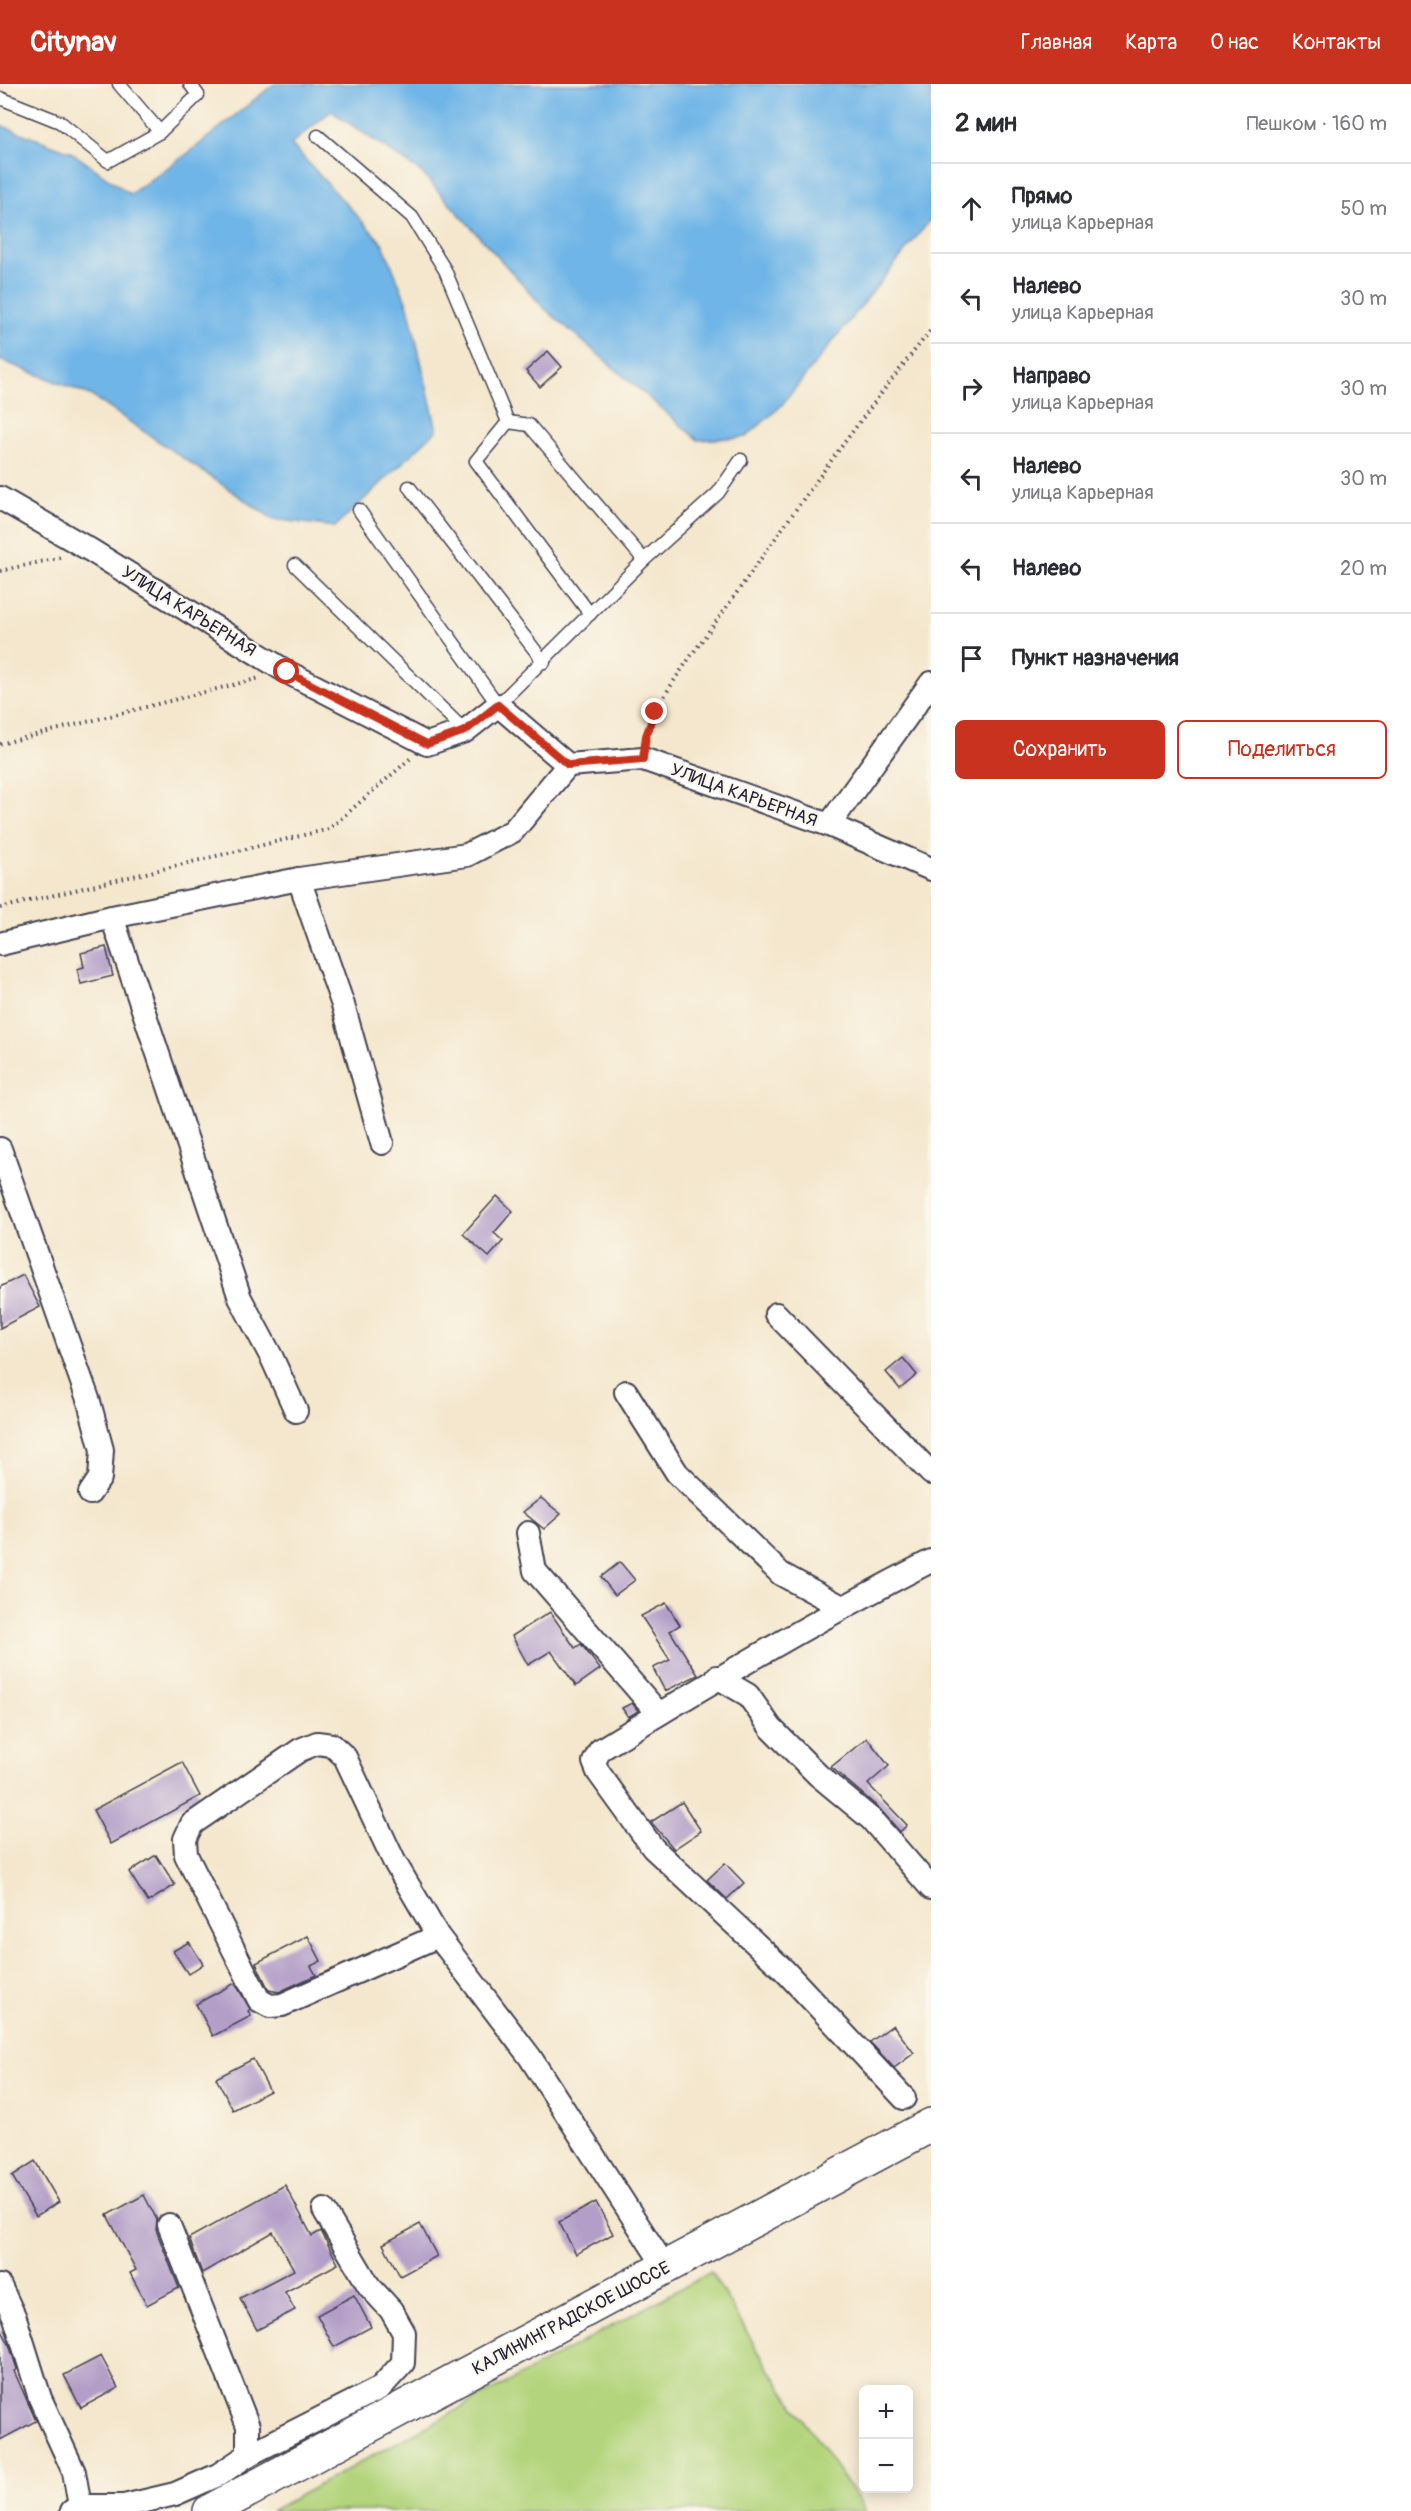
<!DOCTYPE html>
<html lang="ru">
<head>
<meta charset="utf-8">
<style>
  :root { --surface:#fff; --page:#f7f7f7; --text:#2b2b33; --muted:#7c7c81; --line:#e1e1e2; --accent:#c8321e }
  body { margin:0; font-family:Pangolin,sans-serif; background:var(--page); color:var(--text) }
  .controls { position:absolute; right:18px; bottom:18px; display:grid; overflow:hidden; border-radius:9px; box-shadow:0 3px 15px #0003 }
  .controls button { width:54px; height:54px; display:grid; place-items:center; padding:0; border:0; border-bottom:2px solid var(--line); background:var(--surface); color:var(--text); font:30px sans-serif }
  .stop { position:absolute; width:18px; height:18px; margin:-14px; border:4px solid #c8321e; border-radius:50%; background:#fff }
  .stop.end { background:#c8321e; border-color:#fff; box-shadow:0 2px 6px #0008 }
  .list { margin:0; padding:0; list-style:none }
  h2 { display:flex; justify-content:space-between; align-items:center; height:78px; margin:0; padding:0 24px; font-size:26px }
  h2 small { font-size:20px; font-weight:400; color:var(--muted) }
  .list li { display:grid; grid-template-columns:39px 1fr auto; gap:18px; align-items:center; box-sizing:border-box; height:90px; padding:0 24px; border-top:2px solid var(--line) }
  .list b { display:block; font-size:22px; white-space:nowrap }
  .list p { margin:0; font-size:20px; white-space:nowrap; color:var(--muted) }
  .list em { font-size:20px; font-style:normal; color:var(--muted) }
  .actions { display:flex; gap:12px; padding:18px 24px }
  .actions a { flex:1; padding:14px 0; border:2px solid var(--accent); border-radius:9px; text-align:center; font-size:21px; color:var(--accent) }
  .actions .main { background:var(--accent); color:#fff }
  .icon { flex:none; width:33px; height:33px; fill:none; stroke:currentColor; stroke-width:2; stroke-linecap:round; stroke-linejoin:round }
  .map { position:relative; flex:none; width:931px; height:2427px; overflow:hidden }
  header { display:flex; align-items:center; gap:36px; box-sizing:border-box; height:84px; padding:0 30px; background:var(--accent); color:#fff }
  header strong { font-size:28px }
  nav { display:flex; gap:33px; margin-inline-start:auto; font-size:21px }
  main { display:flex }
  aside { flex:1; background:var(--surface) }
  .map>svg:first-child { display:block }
  .green { fill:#b3d47c; stroke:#6a7b5c; stroke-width:1.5 }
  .water { fill:#70b5e7; stroke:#496c91; stroke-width:1.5 }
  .building { fill:#b39ec8 }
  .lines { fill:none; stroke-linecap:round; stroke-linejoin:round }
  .lane-casing { stroke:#424051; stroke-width:15 }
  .street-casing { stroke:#424051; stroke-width:26 }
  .primary-casing { stroke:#424051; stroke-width:36 }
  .path { stroke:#424051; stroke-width:4; stroke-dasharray:1.5 4.5; stroke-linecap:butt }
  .lane { stroke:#fff; stroke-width:12 }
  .street { stroke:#fff; stroke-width:22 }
  .primary { stroke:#fff; stroke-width:33 }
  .route { stroke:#c8321e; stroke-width:8 }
  .labels { text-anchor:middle; stroke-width:4.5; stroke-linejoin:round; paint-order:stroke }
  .street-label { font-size:18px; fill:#22223b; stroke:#fbf7ec }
</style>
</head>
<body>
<header>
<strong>Citynav</strong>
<nav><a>Главная</a><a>Карта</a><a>О нас</a><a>Контакты</a></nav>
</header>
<main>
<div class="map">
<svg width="931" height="2427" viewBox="0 0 931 2427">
  <rect width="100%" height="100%" fill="#fbf7ec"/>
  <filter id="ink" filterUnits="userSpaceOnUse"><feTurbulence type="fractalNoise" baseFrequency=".0167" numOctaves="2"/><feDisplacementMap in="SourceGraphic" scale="12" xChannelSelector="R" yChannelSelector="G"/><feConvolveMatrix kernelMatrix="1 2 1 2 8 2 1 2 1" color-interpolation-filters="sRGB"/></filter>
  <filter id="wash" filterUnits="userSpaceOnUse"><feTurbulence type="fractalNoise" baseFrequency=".008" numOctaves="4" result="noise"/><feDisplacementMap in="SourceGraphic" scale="24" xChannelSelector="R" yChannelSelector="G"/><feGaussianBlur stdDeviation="1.35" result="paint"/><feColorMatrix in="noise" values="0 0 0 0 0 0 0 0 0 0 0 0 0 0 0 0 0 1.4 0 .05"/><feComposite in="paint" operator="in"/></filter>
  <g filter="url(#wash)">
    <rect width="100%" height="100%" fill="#f4e7cd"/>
    <polygon class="green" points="711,2188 767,2282 866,2427 271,2427"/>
    <polygon class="water" points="274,0 931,0 931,135 781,322 746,353 698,356 544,224 422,89 331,27 291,60 383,160 408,222 437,346 335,443 273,435 90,311 0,276 0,41 71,68 130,110 191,67"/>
    <g id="blocks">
      <g class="building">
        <polygon points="548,267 562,283 540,303 526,287"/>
        <polygon points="106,863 113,892 81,900 77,885 84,883 81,869"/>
        <polygon points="497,1112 513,1127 494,1149 503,1157 489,1173 463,1150"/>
        <polygon points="23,1191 40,1223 0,1244 0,1203"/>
        <polygon points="903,1274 917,1291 900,1305 886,1288"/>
        <polygon points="541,1414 561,1430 544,1445 523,1428"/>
        <polygon points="620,1478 635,1496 615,1511 601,1493"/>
        <polygon points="666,1519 680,1541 670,1547 698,1591 665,1607 653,1584 670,1576 641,1532"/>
        <polygon points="550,1528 575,1564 581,1560 600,1585 576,1602 551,1567 528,1581 512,1552"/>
        <polygon points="632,1619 638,1627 628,1633 622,1624"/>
        <polygon points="867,1654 889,1682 868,1700 907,1741 900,1748 880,1725 831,1683"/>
        <polygon points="182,1678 200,1712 111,1760 93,1726"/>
        <polygon points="682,1718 701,1747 674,1765 651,1738"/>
        <polygon points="156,1771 175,1801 148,1818 129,1788"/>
        <polygon points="725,1779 744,1799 727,1815 707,1796"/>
        <polygon points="308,1852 321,1877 311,1882 316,1891 279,1908 269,1906 256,1879"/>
        <polygon points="189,1858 203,1880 188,1890 173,1867"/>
        <polygon points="235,1899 250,1925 248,1927 251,1932 213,1952 196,1920"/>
        <polygon points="893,1941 914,1969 894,1984 870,1958"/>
        <polygon points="253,1975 270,2007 233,2026 216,1994"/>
        <polygon points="35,2077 59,2118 36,2132 12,2092"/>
        <polygon points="285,2101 312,2152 321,2147 338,2180 285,2208 295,2226 257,2246 240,2214 294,2186 273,2148 202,2189 189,2154"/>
        <polygon points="144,2111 157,2136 156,2146 179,2204 147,2221 130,2189 136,2186 107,2131"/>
        <polygon points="596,2118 613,2150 576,2170 559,2138"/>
        <polygon points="420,2140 437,2172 400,2192 383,2160"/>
        <polygon points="354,2211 371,2243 334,2263 317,2231"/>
        <polygon points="0,2243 9,2260 17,2285 14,2287 36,2337 0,2356"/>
        <polygon points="101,2272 118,2304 81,2324 64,2291"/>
      </g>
    </g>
  </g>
  <g filter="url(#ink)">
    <use href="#blocks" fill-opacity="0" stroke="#424051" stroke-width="1.5"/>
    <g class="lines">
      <defs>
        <g id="lane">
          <polyline points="119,0 160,48"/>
          <polyline points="0,14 60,38 108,77 160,48 198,11 190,0"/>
          <polyline points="318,52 412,133 445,186 508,338 476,377 590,530"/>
          <polyline points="508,338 529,341 644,476"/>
          <polyline points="409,403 544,578"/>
          <polyline points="359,426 498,621 644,476 718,409 741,376"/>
          <polyline points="295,481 465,647"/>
        </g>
        <g id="street">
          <polyline points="0,414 92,467 287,588 427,660 465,647 498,621 568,681 643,675 829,741 931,785"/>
          <polyline points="829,741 931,599"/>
          <polyline points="299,795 343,921 382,1059"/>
          <polyline points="112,833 240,1214 272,1274 296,1327"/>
          <polyline points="0,860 112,833 299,795 467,771 513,747 568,681"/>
          <polyline points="0,1065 89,1318 102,1366 100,1394 90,1409"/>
          <polyline points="776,1230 931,1389"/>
          <polyline points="626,1308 677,1389 781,1490 842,1523"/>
          <polyline points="528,1449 535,1487 659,1630"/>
          <polyline points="717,1593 748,1611 771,1644 818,1691 871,1735 931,1804"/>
          <polyline points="438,1852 394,1777 345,1673 332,1661 317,1659 300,1666 192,1740 185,1755 186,1771 259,1916 270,1922 282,1921 438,1852 530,1973 656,2169 664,2184"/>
          <path d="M904 2014 784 1886 653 1764 598 1688 594 1678 600 1666C709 1599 817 1535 931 1477"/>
          <polyline points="169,2141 248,2342 248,2371"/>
          <polyline points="0,2202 15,2234 40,2314 74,2388 80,2422"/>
          <polyline points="72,2427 80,2422 124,2422 175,2410 218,2391 248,2371 380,2304 403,2279 404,2249 391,2226 369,2202 324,2126"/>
        </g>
        <polyline id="primary" points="210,2427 931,2041"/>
      </defs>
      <use href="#lane" class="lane-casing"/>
      <use href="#street" class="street-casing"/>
      <use href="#primary" class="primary-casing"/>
      <g class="path">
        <polyline points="0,487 62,473"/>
        <path d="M645 656C651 621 706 552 728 521 794 428 859 335 931 246"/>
        <polyline points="0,660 260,594"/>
        <polyline points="0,824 329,745 411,674"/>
      </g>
      <use href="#lane" class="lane"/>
      <use href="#street" class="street"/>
      <use href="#primary" class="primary"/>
    </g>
  </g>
  <g class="lines" filter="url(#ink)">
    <polyline class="route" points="287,588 427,660 465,647 498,621 568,681 643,675 646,652 655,628"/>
  </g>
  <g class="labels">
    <g class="street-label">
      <text transform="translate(189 527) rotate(32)" y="6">УЛИЦА КАРЬЕРНАЯ</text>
      <text transform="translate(744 711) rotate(20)" y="6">УЛИЦА КАРЬЕРНАЯ</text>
      <text transform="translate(571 2234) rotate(-28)" y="6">КАЛИНИНГРАДСКОЕ ШОССЕ</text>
    </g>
  </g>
</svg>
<div class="controls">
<button>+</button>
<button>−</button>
</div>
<div class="stop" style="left:287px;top:588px"></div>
<div class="stop end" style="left:655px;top:628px"></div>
</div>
<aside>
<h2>2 мин<small>Пешком · 160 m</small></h2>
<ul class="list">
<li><svg class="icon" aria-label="ahead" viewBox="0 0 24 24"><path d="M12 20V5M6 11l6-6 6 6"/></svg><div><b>Прямо</b><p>улица Карьерная</p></div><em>50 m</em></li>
<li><svg class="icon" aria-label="left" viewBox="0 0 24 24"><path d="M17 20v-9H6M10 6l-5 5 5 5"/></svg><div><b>Налево</b><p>улица Карьерная</p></div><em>30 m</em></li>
<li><svg class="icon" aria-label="right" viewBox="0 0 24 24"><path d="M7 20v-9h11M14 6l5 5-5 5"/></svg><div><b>Направо</b><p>улица Карьерная</p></div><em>30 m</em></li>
<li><svg class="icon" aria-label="left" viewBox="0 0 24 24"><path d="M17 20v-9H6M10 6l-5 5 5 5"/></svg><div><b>Налево</b><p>улица Карьерная</p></div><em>30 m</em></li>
<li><svg class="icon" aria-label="left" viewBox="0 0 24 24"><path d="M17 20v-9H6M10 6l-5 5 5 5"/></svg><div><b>Налево</b></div><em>20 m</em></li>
<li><svg class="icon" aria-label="arrive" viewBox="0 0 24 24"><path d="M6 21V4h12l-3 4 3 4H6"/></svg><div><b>Пункт назначения</b></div></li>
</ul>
<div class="actions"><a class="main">Сохранить</a><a>Поделиться</a></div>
</aside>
</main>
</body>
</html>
